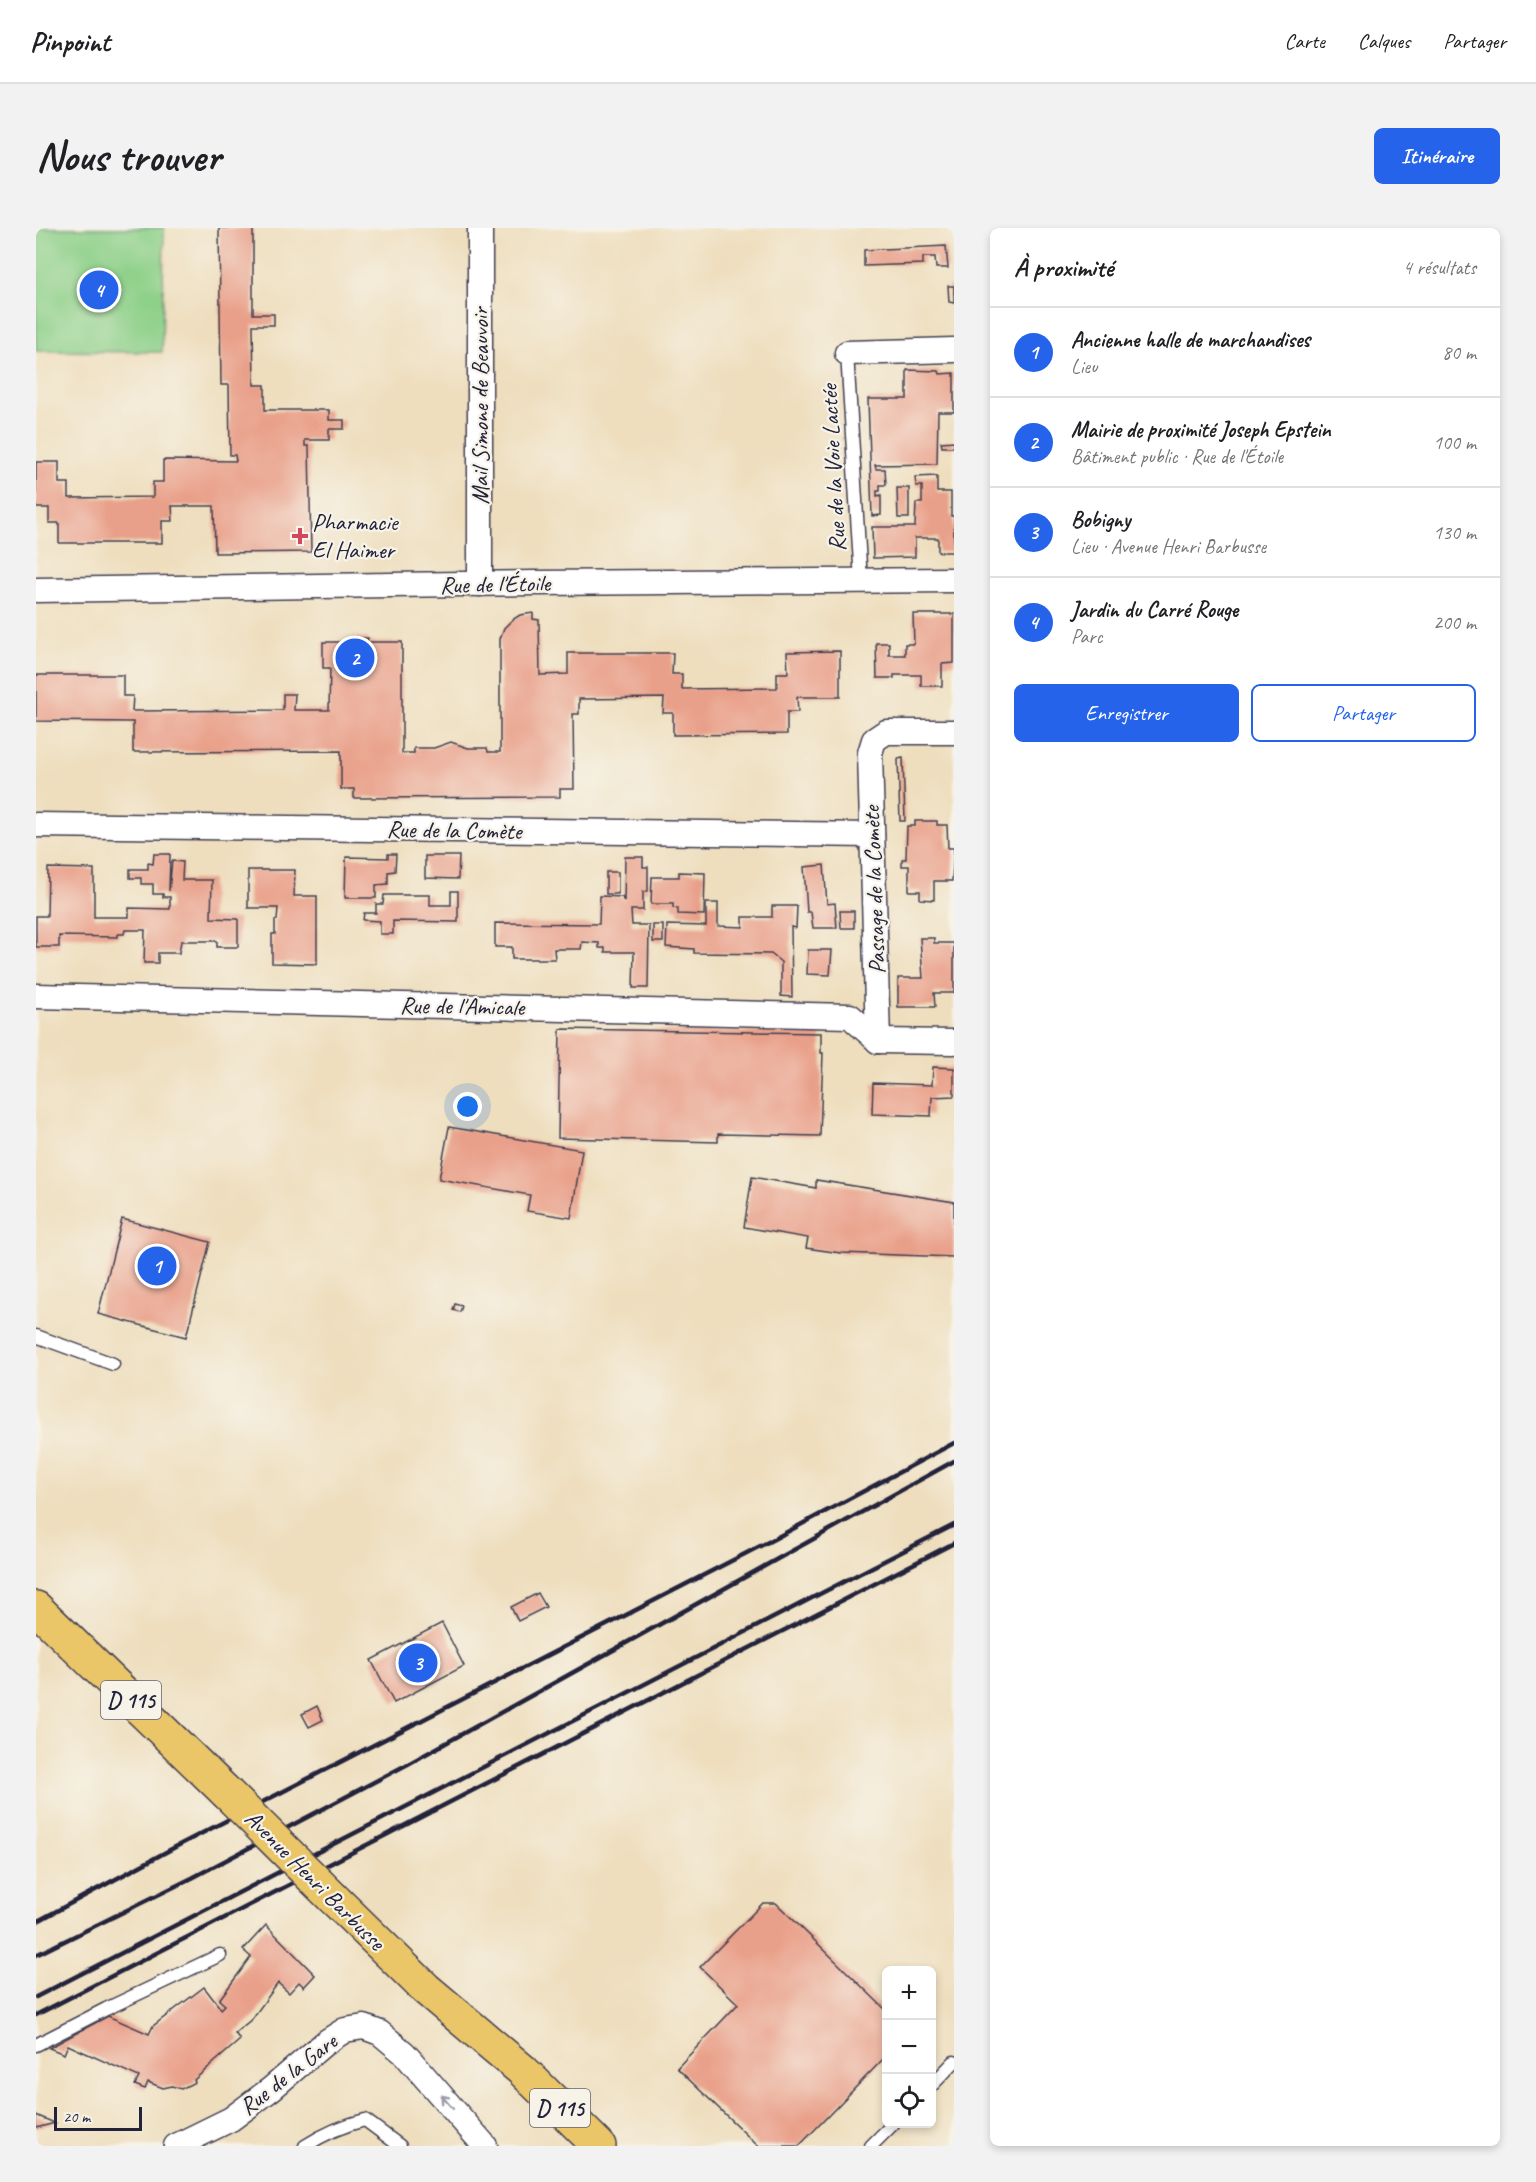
<!DOCTYPE html>
<html lang="fr">
<head>
<meta charset="utf-8">
<style>
  :root { --surface:#fff; --page:#f2f2f2; --text:#202124; --muted:#757577; --line:#e0e0e0; --accent:#2563eb }
  body { margin:0; font-family:Caveat,sans-serif; background:var(--page); color:var(--text) }
  .controls { position:absolute; right:18px; bottom:18px; display:grid; overflow:hidden; border-radius:9px; box-shadow:0 3px 9px #0003 }
  .controls button { width:54px; height:54px; display:grid; place-items:center; padding:0; border:0; border-bottom:2px solid var(--line); background:var(--surface); color:var(--text); font:30px sans-serif }
  .scale { position:absolute; left:18px; bottom:15px; width:88px; box-sizing:border-box; padding-left:6px; border:3px solid #22223b; border-top:0; font-size:16px; line-height:21px; white-space:nowrap; color:#22223b; -webkit-text-stroke:4px #f7f3e8; paint-order:stroke }
  .you { position:absolute; left:432px; top:879px; width:21px; height:21px; margin:-15px; border:4px solid #fff; border-radius:50%; background:#1a73e8; box-shadow:0 0 0 9px #1a73e833 }
  .badge { display:grid; place-items:center; width:39px; height:39px; border-radius:50%; background:var(--accent); color:#fff; font-size:20px; font-weight:700 }
  .pin { position:absolute; translate:-50% -50%; border:3px solid #fff; box-shadow:0 2px 6px #0006 }
  .list { margin:0; padding:0; list-style:none }
  h2 { display:flex; justify-content:space-between; align-items:center; height:78px; margin:0; padding:0 24px; font-size:26px }
  h2 small { font-size:20px; font-weight:400; color:var(--muted) }
  .list li { display:grid; grid-template-columns:39px 1fr auto; gap:18px; align-items:center; box-sizing:border-box; height:90px; padding:0 24px; border-top:2px solid var(--line) }
  .list b { display:block; font-size:22px; white-space:nowrap }
  .list p { margin:0; font-size:20px; white-space:nowrap; color:var(--muted) }
  .list em { font-size:20px; font-style:normal; color:var(--muted) }
  .actions { display:flex; gap:12px; padding:18px 24px }
  .actions a { flex:1; padding:14px 0; border:2px solid var(--accent); border-radius:9px; text-align:center; font-size:21px; color:var(--accent) }
  .actions .main { background:var(--accent); color:#fff }
  .icon { flex:none; width:33px; height:33px; fill:none; stroke:currentColor; stroke-width:2; stroke-linecap:round; stroke-linejoin:round }
  .map { position:relative; flex:none; width:918px; height:1918px; overflow:hidden; border-radius:9px }
  header { display:flex; align-items:center; gap:36px; box-sizing:border-box; height:84px; padding:0 30px; background:var(--surface); border-bottom:2px solid var(--line) }
  header strong { font-size:28px }
  nav { display:flex; gap:33px; margin-inline-start:auto; font-size:21px }
  .intro { display:flex; align-items:center; justify-content:space-between; box-sizing:border-box; height:144px; padding:0 36px }
  h1 { margin:0; font-size:42px }
  .button { padding:15px 27px; border-radius:9px; background:var(--accent); color:#fff; font-size:21px; font-weight:700 }
  main { display:flex; gap:36px; padding:0 36px }
  aside { flex:1; background:var(--surface); border-radius:9px; box-shadow:0 3px 9px #0003 }
  .map>svg:first-child { display:block }
  .green { fill:#8dd089; stroke:#587962; stroke-width:1.5 }
  .building { fill:#e9a08a }
  .lines { fill:none; stroke-linecap:round; stroke-linejoin:round }
  .lane-casing { stroke:#413e4f; stroke-width:15 }
  .street-casing { stroke:#413e4f; stroke-width:27 }
  .primary-casing { stroke:#413e4f; stroke-width:36 }
  .lane { stroke:#fff; stroke-width:12 }
  .street { stroke:#fff; stroke-width:24 }
  .primary { stroke:#ebc669; stroke-width:33 }
  .rail { stroke:#22223b; stroke-width:4.5 }
  .primary-bridge-casing { stroke:#413e4f; stroke-width:36; stroke-linecap:butt }
  .primary-bridge { stroke:#ebc669; stroke-width:33 }
  .oneway { stroke:#9c9ca7 }
  .poi-dot { fill:#d1495b; stroke:#f7f3e8; stroke-width:2 }
  .labels { text-anchor:middle; stroke-width:4.5; stroke-linejoin:round; paint-order:stroke }
  .shield { fill:#f7f3e8; stroke:#62616f; stroke-width:1.5 }
  .shield-label { font-size:22px; font-weight:bold; fill:#22223b }
  .street-label { font-size:24px; fill:#22223b; stroke:#f7f3e8 }
  .poi-label { font-size:24px; fill:#22223b; stroke:#f7f3e8; text-anchor:start }
</style>
</head>
<body>
<header>
<strong>Pinpoint</strong>
<nav><a>Carte</a><a>Calques</a><a>Partager</a></nav>
</header>
<div class="intro"><h1>Nous trouver</h1><a class="button">Itinéraire</a></div>
<main>
<div class="map">
<svg width="918" height="1918" viewBox="0 0 918 1918">
  <rect width="100%" height="100%" fill="#f7f3e8"/>
  <filter id="ink" filterUnits="userSpaceOnUse"><feTurbulence type="fractalNoise" baseFrequency=".0167" numOctaves="2"/><feDisplacementMap in="SourceGraphic" scale="12" xChannelSelector="R" yChannelSelector="G"/><feConvolveMatrix kernelMatrix="1 2 1 2 8 2 1 2 1" color-interpolation-filters="sRGB"/></filter>
  <filter id="wash" filterUnits="userSpaceOnUse"><feTurbulence type="fractalNoise" baseFrequency=".008" numOctaves="4" result="noise"/><feDisplacementMap in="SourceGraphic" scale="24" xChannelSelector="R" yChannelSelector="G"/><feGaussianBlur stdDeviation="1.35" result="paint"/><feColorMatrix in="noise" values="0 0 0 0 0 0 0 0 0 0 0 0 0 0 0 0 0 1.4 0 .05"/><feComposite in="paint" operator="in"/></filter>
  <g filter="url(#wash)">
    <rect width="100%" height="100%" fill="#eedebe"/>
    <polygon class="green" points="0,0 128,0 126,124 0,123"/>
    <g id="blocks">
      <g class="building">
        <polygon points="183,0 217,0 217,86 238,86 238,97 217,97 218,157 229,157 229,182 293,182 293,192 308,192 308,201 293,201 293,212 269,212 269,218 273,218 275,324 179,325 178,278 136,278 137,293 126,293 126,315 23,315 23,295 13,295 13,280 0,280 0,234 23,234 23,255 33,255 33,270 117,269 117,254 127,254 127,232 200,233 199,227 194,227 193,157 185,157"/>
        <polygon points="910,18 912,40 900,40 899,29 887,29 887,36 828,38 828,22"/>
        <polygon points="912,58 918,58 918,75 913,74"/>
        <polygon points="871,142 903,143 904,146 918,145 918,184 902,184 901,236 839,237 840,241 849,241 850,257 844,257 844,263 841,263 841,268 845,267 845,287 836,288 832,171 871,171"/>
        <polygon points="918,213 918,219 906,219 905,214"/>
        <polygon points="901,248 901,264 915,264 915,288 918,288 918,324 902,324 902,310 879,310 879,329 837,330 836,299 879,299 880,275 886,275 886,258 880,258 879,249"/>
        <polygon points="861,260 873,260 873,290 862,290"/>
        <polygon points="497,385 497,391 503,392 504,447 532,446 532,425 637,425 636,446 646,446 646,461 741,460 741,445 752,445 751,424 804,423 804,469 761,469 762,484 751,484 751,506 637,507 637,485 627,485 628,470 543,471 543,486 537,486 538,561 524,561 524,569 318,570 318,561 305,561 305,523 97,524 97,494 0,493 0,447 87,447 87,468 97,468 96,483 247,482 247,466 259,466 258,482 293,482 294,440 287,440 287,414 317,414 317,410 332,410 331,414 366,414 366,525 378,525 378,520 398,520 415,514 432,520 451,520 452,524 464,524 464,411 468,400 476,392 484,387"/>
        <polygon points="877,386 918,386 918,435 906,436 906,458 885,458 885,447 858,447 858,450 841,450 840,415 853,415 853,427 869,427 869,416 878,416"/>
        <polygon points="867,530 869,593 864,593 862,531"/>
        <polygon points="879,593 901,593 901,597 911,597 912,620 918,620 916,653 898,653 898,672 884,671 884,663 873,663 873,638 866,638 866,631 870,631 871,598 879,598"/>
        <polygon points="118,626 134,626 133,663 136,633 147,634 146,652 176,652 175,690 202,691 202,719 181,719 181,713 145,713 143,725 122,725 122,735 108,735 109,702 89,702 88,706 82,706 82,709 23,708 23,719 0,719 0,688 11,688 12,640 58,641 58,689 93,689 93,680 134,681 134,669 127,669 127,666 117,666 117,656 105,656 105,650 94,650 94,641 112,641 112,635 117,636"/>
        <polygon points="352,626 360,626 359,643 352,644 352,656 340,657 340,670 309,670 310,629 352,630"/>
        <polygon points="389,628 423,628 422,651 389,650"/>
        <polygon points="589,629 607,629 607,639 612,639 612,663 607,664 607,682 595,682 596,697 613,697 612,760 597,760 598,724 569,724 569,720 563,720 563,715 546,714 545,721 518,721 519,731 476,731 476,719 459,719 459,695 563,696 564,668 586,669 588,674"/>
        <polygon points="788,637 791,676 799,675 801,700 777,700 775,684 771,684 768,639"/>
        <polygon points="212,642 259,642 258,668 281,668 281,736 236,735 236,706 239,706 239,692 241,692 242,680 212,680"/>
        <rect x="570" y="644" width="12" height="22"/>
        <polygon points="643,644 669,645 668,687 642,686 642,681 637,680 637,676 615,676 616,649 643,649"/>
        <polygon points="415,663 422,663 422,694 357,693 357,706 344,706 344,693 327,692 328,685 340,685 340,676 347,676 348,667 394,667 394,677 415,677"/>
        <polygon points="670,675 682,675 682,698 707,699 707,689 736,689 736,678 761,678 760,700 755,699 756,769 745,768 745,734 735,726 658,725 658,721 630,719 631,697 670,698"/>
        <polygon points="804,683 818,683 818,700 805,700"/>
        <rect x="617" y="697" width="10" height="17"/>
        <polygon points="884,710 898,710 898,715 918,715 918,765 898,765 899,779 862,779 862,750 887,750"/>
        <polygon points="772,722 796,722 794,747 771,746"/>
        <polygon points="524,801 785,805 785,825 787,825 784,908 682,906 682,914 522,910"/>
        <polygon points="897,839 918,840 918,868 896,869 895,888 836,886 837,855 896,857"/>
        <polygon points="413,899 546,922 535,990 491,983 494,967 403,951"/>
        <polygon points="716,949 780,960 780,952 918,974 918,1029 805,1025 770,1020 772,1010 708,999"/>
        <polygon points="86,991 174,1014 150,1109 62,1086"/>
        <polygon points="419,1076 426,1078 424,1084 417,1082"/>
        <polygon points="502,1365 510,1379 482,1393 475,1379"/>
        <polygon points="406,1395 428,1438 358,1475 335,1432"/>
        <polygon points="281,1478 287,1492 273,1499 266,1486"/>
        <polygon points="727,1675 740,1675 850,1782 850,1828 763,1918 722,1918 641,1840 702,1776 664,1739"/>
        <polygon points="230,1697 279,1747 268,1759 263,1754 253,1765 242,1755 216,1791 199,1805 204,1812 158,1852 159,1854 145,1861 136,1858 127,1860 112,1854 109,1861 99,1857 103,1849 32,1817 28,1826 13,1820 72,1788 113,1806 117,1798 168,1759 185,1781 189,1777 183,1772 215,1729 207,1722"/>
        <polygon points="0,1887 9,1891 19,1895 0,1900"/>
      </g>
    </g>
  </g>
  <g filter="url(#ink)">
    <use href="#blocks" fill-opacity="0" stroke="#413e4f" stroke-width="1.5"/>
    <g class="lines">
      <defs>
        <g id="lane">
          <polyline points="811,125 825,353"/>
          <polyline points="0,1108 77,1136"/>
          <polyline points="0,1817 70,1781 184,1727"/>
          <polyline points="896,1857 918,1834"/>
          <path d="M269 1918C288 1906 308 1897 329 1892L364 1918"/>
          <polyline points="835,1918 857,1896"/>
        </g>
        <g id="street">
          <polyline points="444,0 444,356"/>
          <polyline points="811,125 918,122"/>
          <polyline points="0,362 498,355 918,352"/>
          <polyline points="0,597 836,607"/>
          <polyline points="0,768 814,788 842,813"/>
          <polyline points="842,813 834,525 838,512 850,504 918,504"/>
          <polyline points="842,813 918,814"/>
          <polyline points="140,1918 195,1891 235,1861 290,1814 309,1802 328,1799 344,1805 368,1825 449,1918"/>
        </g>
        <g id="primary">
          <polyline points="0,1380 190,1564"/>
          <polyline points="297,1670 390,1761 486,1842 563,1918"/>
        </g>
      </defs>
      <use href="#lane" class="lane-casing"/>
      <use href="#street" class="street-casing"/>
      <use href="#primary" class="primary-casing"/>
      <use href="#lane" class="lane"/>
      <use href="#street" class="street"/>
      <use href="#primary" class="primary"/>
      <g class="rail">
        <polyline points="0,1694 143,1617 736,1312 918,1215"/>
        <polyline points="0,1727 156,1650 372,1536 918,1233"/>
        <polyline points="0,1769 918,1297"/>
        <polyline points="0,1787 918,1315"/>
      </g>
      <defs>
        <polyline id="primary-bridge" points="190,1564 297,1670"/>
      </defs>
      <use href="#primary-bridge" class="primary-bridge-casing"/>
      <use href="#primary-bridge" class="primary-bridge"/>
    </g>
    <defs><path id="oneway-shaft" d="M-6 0H5M1.5-3L5.5 0L1.5 3" fill="none" stroke-width="1.6" stroke-linecap="round" stroke-linejoin="round" transform="scale(1.5)"/></defs>
    <use class="oneway" href="#oneway-shaft" transform="translate(411 1874) rotate(-131)"/>
  </g>
  <path class="poi-dot" d="M261 299h6v6h6v6h-6v6h-6v-6h-6v-6h6z"/>
  <g class="labels">
    <g class="shield">
      <rect x="65" y="1453" width="60" height="38" rx="4.5"/>
      <rect x="494" y="1861" width="60" height="38" rx="4.5"/>
    </g>
    <g class="shield-label">
      <text x="95" y="1480">D 115</text>
      <text x="524" y="1888">D 115</text>
    </g>
    <g class="street-label">
      <text transform="translate(444 178) rotate(-90)" y="8">Mail Simone de Beauvoir</text>
      <text transform="translate(797 240) rotate(-93)" y="8">Rue de la Voie Lactée</text>
      <text transform="translate(459 356) rotate(-1)" y="8">Rue de l'Étoile</text>
      <text transform="translate(418 602) rotate(1)" y="8">Rue de la Comète</text>
      <text transform="translate(838 662) rotate(-92)" y="8">Passage de la Comète</text>
      <text transform="translate(426 778) rotate(1)" y="8">Rue de l'Amicale</text>
      <text transform="translate(279 1652) rotate(45)" y="8">Avenue Henri Barbusse</text>
      <text transform="translate(252 1846) rotate(-38)" y="8">Rue de la Gare</text>
    </g>
    <g class="poi-label">
      <text x="276" y="302">Pharmacie<tspan x="276" dy="28">El Haimer</tspan></text>
    </g>
  </g>
</svg>
<div class="controls">
<button>+</button>
<button>−</button>
<button><svg class="icon" aria-label="locate" viewBox="0 0 24 24"><circle cx="12" cy="12" r="6"/><path d="M12 2v4M12 18v4M2 12h4M18 12h4"/></svg></button>
</div>
<div class="scale">20 m</div>
<div class="you"></div>
<div class="pin badge" style="left:121px;top:1038px">1</div>
<div class="pin badge" style="left:319px;top:430px">2</div>
<div class="pin badge" style="left:382px;top:1435px">3</div>
<div class="pin badge" style="left:63px;top:62px">4</div>
</div>
<aside>
<h2>À proximité<small>4 résultats</small></h2>
<ul class="list">
<li><span class="badge">1</span><div><b>Ancienne halle de marchandises</b><p>Lieu</p></div><em>80 m</em></li>
<li><span class="badge">2</span><div><b>Mairie de proximité Joseph Epstein</b><p>Bâtiment public · Rue de l'Étoile</p></div><em>100 m</em></li>
<li><span class="badge">3</span><div><b>Bobigny</b><p>Lieu · Avenue Henri Barbusse</p></div><em>130 m</em></li>
<li><span class="badge">4</span><div><b>Jardin du Carré Rouge</b><p>Parc</p></div><em>200 m</em></li>
</ul>
<div class="actions"><a class="main">Enregistrer</a><a>Partager</a></div>
</aside>
</main>
</body>
</html>
